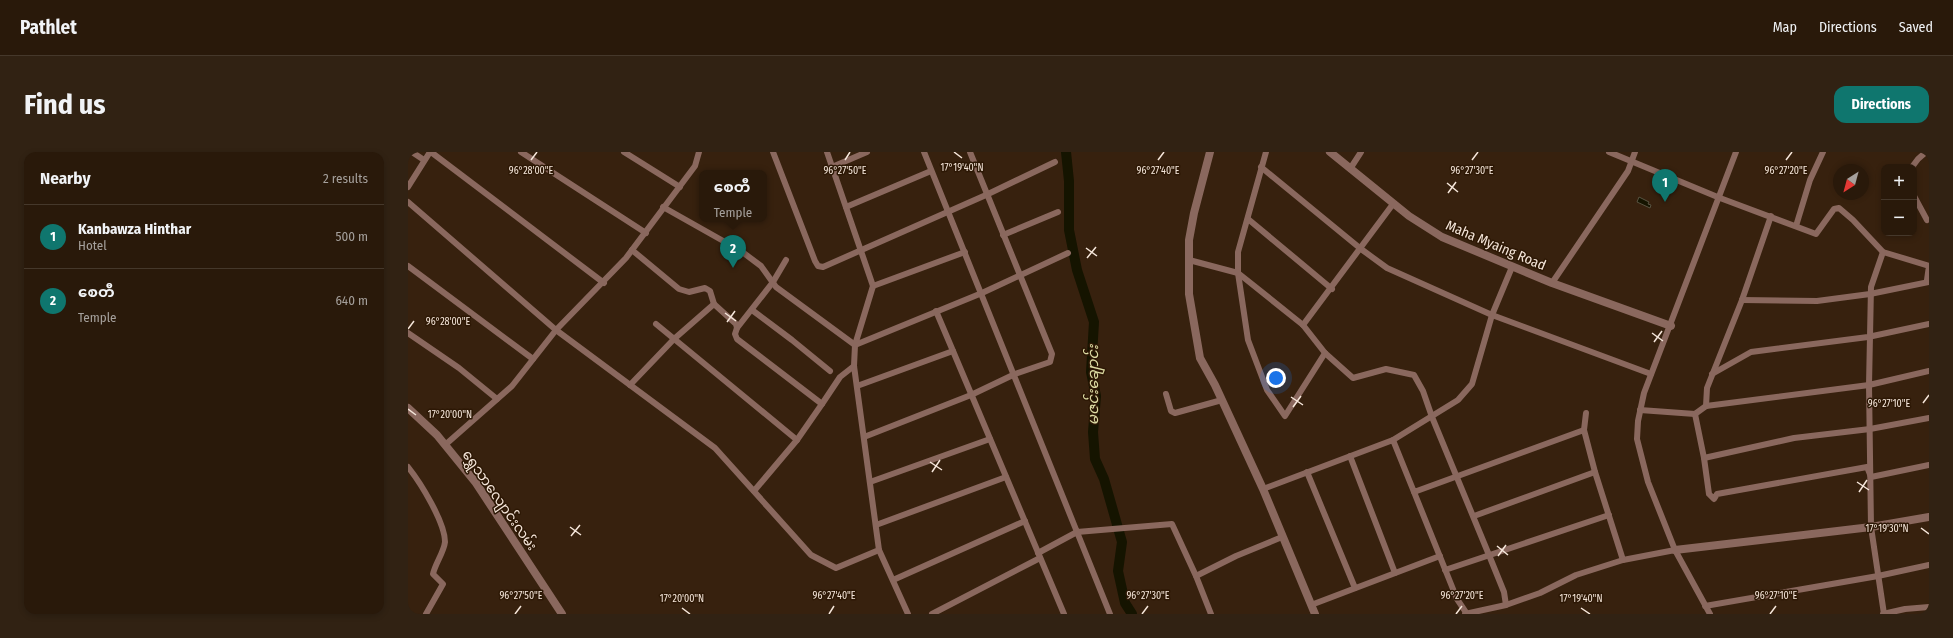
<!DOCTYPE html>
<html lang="en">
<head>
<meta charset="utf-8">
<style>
  :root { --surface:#29190a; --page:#312213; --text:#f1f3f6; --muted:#a5a09c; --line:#45382b; --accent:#0f766e }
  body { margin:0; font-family:"Fira Sans Condensed","Noto Sans Myanmar",sans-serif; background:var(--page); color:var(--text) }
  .controls { position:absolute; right:12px; top:12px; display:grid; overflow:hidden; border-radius:8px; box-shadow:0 2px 6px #0003 }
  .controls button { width:36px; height:36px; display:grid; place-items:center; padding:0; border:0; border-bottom:1px solid var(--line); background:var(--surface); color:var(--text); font:20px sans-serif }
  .compass { position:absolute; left:1425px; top:12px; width:36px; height:36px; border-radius:50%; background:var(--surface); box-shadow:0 2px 6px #0003; rotate:216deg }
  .you { position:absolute; left:868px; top:226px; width:14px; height:14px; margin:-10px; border:3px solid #fff; border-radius:50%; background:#1a73e8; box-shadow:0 0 0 6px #1a73e833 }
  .badge { display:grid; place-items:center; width:26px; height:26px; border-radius:50%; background:var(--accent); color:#fff; font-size:13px; font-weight:700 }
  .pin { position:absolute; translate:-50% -33px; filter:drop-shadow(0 1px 2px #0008) }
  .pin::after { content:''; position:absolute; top:21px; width:14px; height:12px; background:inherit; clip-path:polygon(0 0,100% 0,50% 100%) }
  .popup { position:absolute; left:291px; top:18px; width:68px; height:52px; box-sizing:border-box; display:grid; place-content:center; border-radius:8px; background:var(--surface); filter:drop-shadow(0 1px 3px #0005); font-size:13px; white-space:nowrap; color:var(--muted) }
  .popup b { font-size:15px; color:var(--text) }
  .popup::after { content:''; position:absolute; left:50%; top:100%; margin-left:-8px; border:8px solid transparent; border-top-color:var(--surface) }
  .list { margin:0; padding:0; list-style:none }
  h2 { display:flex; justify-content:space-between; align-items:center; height:52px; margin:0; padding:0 16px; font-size:17px }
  h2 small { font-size:13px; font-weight:400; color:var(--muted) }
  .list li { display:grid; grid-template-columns:26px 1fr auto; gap:12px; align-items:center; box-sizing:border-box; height:64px; padding:0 16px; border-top:1px solid var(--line) }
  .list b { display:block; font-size:15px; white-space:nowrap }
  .list p { margin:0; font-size:13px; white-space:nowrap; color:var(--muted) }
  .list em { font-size:13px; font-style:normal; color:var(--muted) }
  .map { position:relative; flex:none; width:1521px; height:462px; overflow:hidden; border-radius:12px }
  header { display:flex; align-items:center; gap:24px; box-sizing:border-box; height:56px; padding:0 20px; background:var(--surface); border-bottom:1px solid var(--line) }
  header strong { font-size:19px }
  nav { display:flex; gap:22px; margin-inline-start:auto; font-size:14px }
  .intro { display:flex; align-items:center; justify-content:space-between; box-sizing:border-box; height:96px; padding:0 24px }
  h1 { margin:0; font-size:28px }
  .button { padding:10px 18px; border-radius:12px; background:var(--accent); color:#fff; font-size:14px; font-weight:700 }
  main { display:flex; gap:24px; padding:0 24px }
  aside { flex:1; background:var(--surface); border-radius:12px; box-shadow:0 2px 6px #0003 }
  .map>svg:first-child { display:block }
  .water { fill:#151400; stroke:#585341 }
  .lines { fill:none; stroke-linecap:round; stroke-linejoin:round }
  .river { stroke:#151400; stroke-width:10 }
  .minor { stroke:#8a685e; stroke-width:6 }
  .tertiary { stroke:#8a685e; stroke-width:8 }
  .ticks { fill:none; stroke:#f5e6da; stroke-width:1.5 }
  .labels { text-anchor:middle; stroke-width:3; stroke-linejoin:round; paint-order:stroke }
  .street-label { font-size:14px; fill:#f5e6da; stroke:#2d1805 }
  .water-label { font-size:15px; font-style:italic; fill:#dcdba3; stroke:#2d1805 }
  .ticks-label { font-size:10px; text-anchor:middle; fill:#f5e6da; stroke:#2d1805; stroke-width:3; stroke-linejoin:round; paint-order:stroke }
</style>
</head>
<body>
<header>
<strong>Pathlet</strong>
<nav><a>Map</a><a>Directions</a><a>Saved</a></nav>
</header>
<div class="intro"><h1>Find us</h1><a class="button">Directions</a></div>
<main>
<aside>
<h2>Nearby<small>2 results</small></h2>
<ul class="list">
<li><span class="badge">1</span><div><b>Kanbawza Hinthar</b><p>Hotel</p></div><em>500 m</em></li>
<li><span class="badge">2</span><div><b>စေတီ</b><p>Temple</p></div><em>640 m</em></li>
</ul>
</aside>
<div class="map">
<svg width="1521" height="462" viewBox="0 0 1521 462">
  <rect width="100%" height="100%" fill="#37210e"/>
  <polygon class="water" points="1231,45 1241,50 1240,52 1243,53 1242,56 1229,50"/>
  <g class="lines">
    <polyline class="river" points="658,0 661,29 661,78 669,118 686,170 683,220 688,244 685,280 687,307 696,327 714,390 710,419 717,451 724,462"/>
    <g class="minor">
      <polyline points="4,0 16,8"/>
      <polyline points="23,0 196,131"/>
      <polyline points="113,0 238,81"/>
      <polyline points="216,0 272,35"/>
      <polyline points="365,0 407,109 410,114 415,115 578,43 647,10"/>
      <polyline points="516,0 669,380 764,372 788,424 803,462"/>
      <polyline points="858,0 830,100 830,121 840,188 859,238 877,264 917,201"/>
      <polyline points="1201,0 1312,46 1408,82 1426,57 1431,56 1445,68 1475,100 1521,114 1519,128 1521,129"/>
      <polyline points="424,15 459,0"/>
      <polyline points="853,15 953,97 979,116 1084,163 1243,222"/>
      <polyline points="1504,15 1510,7 1518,0"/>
      <polyline points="942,17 953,0"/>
      <polyline points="0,35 22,0"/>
      <polyline points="1506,44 1519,68"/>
      <polyline points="0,50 148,178 307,296 403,403 428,416 471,398 446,214 447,193 465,134 419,0"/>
      <polyline points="255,55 333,99 353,114 368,135 447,193 574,141 660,101"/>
      <polyline points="438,55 523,19"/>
      <polyline points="840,67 924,137"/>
      <polyline points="1388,74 1402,28 1415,0"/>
      <polyline points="595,83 650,60"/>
      <polyline points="224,98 271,137 281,140 297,136 302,139 306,152 328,172 329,176 327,182 329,187 414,252 389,288 346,339"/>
      <polyline points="1475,100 1463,135 1461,233 1463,375 1476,462"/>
      <polyline points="781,108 830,121 895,173 917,201 945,226 978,217 1006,223 1015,239 1024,265 1081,403 1096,440 1098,453"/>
      <polyline points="0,114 125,207"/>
      <polyline points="1144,131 1220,19 1227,0"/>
      <polyline points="465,134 557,100"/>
      <polyline points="1334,148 1409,149 1462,142 1521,130"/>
      <polyline points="344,158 384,188 422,219"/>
      <polyline points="528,159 545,199"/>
      <polyline points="248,172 389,288"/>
      <polyline points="895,173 985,52"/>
      <polyline points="329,176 365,130 378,108"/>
      <polyline points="0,181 51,216 89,247"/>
      <polyline points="1304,222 1343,200 1460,185 1521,172"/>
      <polyline points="222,233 266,187 306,152"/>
      <polyline points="449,234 545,199 656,462"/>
      <polyline points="758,242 763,259 767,261 814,248"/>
      <polyline points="414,252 432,225 446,214"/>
      <polyline points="1298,254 1299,236 1334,148 1363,64"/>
      <polyline points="1232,258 1287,262 1298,254 1461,233 1521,219"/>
      <polyline points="1287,262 1296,306 1301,342 1306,347 1309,342 1459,315 1463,325 1521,313"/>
      <polyline points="1176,278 1178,261"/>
      <polyline points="456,285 563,243 607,222 642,210 644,202 562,0"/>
      <polyline points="985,288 1050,248 1064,232 1084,163 1104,115"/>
      <polyline points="37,293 104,234 148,178 218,106 287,14 291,0"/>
      <polyline points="942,304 987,421"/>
      <polyline points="1296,306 1386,286 1462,277 1521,266"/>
      <path d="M0 315C12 330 37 370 37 390 36 400 27 412 25 422L35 432 18 462"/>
      <polyline points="899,320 947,436"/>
      <polyline points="462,330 582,287"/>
      <polyline points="855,337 985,288 1006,340 1176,278 1187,320 1215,408 1267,398"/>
      <polyline points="1006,340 1049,447 1059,462"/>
      <polyline points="1066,364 1187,320"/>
      <polyline points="468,373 598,325"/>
      <polyline points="471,398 500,462"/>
      <polyline points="630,401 669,380 702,462"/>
      <polyline points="1037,418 1201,363"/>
      <polyline points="788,424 828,404 874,385"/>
      <polyline points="485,428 617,369"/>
      <polyline points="903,453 1032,404"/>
      <polyline points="1297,454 1470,424 1521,413"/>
      <polyline points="524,462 632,406"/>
      <polyline points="1057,462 1098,453 1132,441 1168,423 1215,408"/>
      <polyline points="1302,462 1267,398 1240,330 1229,287 1230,269 1236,241 1328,0"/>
      <polyline points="1475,462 1497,457 1521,455"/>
    </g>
    <g class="tertiary">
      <polyline points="802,0 786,61 781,88 781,142 792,206 807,233 855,337 907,462"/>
      <polyline points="922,0 1001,64 1034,85 1144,131 1263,174"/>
      <polyline points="0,256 29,283 68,331 154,462"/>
      <polyline points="1267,398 1463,375 1521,365"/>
    </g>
  </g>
  <path class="ticks" d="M546 0 554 6M123 8 129 0M437 8 442 0M750 8 756 0M1064 8 1070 0M1378 8 1384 0M1039 31 1050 40M1040 41 1048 30M678 96 689 104M679 106 688 95M317 161 328 169M319 170 327 159M0 177 6 169M1244 181 1255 189M1246 190 1254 179M883 245 895 253M1515 251 1521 243M885 255 893 244M0 257 8 263M522 310 534 318M524 320 532 308M1449 330 1461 338M1451 340 1459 328M162 375 173 383M1513 376 1521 382M163 384 172 373M1089 394 1100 403M1090 404 1098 393M274 456 282 462M1173 456 1182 462M107 462 113 454M421 462 426 454M734 462 740 454M1048 462 1054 454M1362 462 1368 454"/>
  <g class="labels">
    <g class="street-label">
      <text transform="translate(1088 93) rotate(23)" y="5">Maha Myaing Road</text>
      <text transform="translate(92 348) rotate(55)" y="5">ရွှေသာလျောင်းလမ်း</text>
    </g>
    <g class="water-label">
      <text transform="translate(685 233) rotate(-90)" y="5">မဇင်းချောင်း</text>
    </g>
  </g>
  <g class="ticks-label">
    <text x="554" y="19">17°19'40"N</text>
    <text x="123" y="22">96°28'00"E</text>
    <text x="437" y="22">96°27'50"E</text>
    <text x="750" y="22">96°27'40"E</text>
    <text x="1064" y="22">96°27'30"E</text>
    <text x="1378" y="22">96°27'20"E</text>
    <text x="40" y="173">96°28'00"E</text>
    <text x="1481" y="255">96°27'10"E</text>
    <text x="42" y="266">17°20'00"N</text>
    <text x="1479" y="380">17°19'30"N</text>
    <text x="113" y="447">96°27'50"E</text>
    <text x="426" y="447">96°27'40"E</text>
    <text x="740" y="447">96°27'30"E</text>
    <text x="1054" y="447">96°27'20"E</text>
    <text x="1368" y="447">96°27'10"E</text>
    <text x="274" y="450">17°20'00"N</text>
    <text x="1173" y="450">17°19'40"N</text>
  </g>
</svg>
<div class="controls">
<button>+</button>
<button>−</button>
</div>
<svg class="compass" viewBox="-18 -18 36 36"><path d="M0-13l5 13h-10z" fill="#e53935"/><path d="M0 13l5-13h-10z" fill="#a5a09c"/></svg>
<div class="you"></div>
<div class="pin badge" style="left:1257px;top:50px">1</div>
<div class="pin badge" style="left:325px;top:116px">2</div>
<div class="popup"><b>စေတီ</b>Temple</div>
</div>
</main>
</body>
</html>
